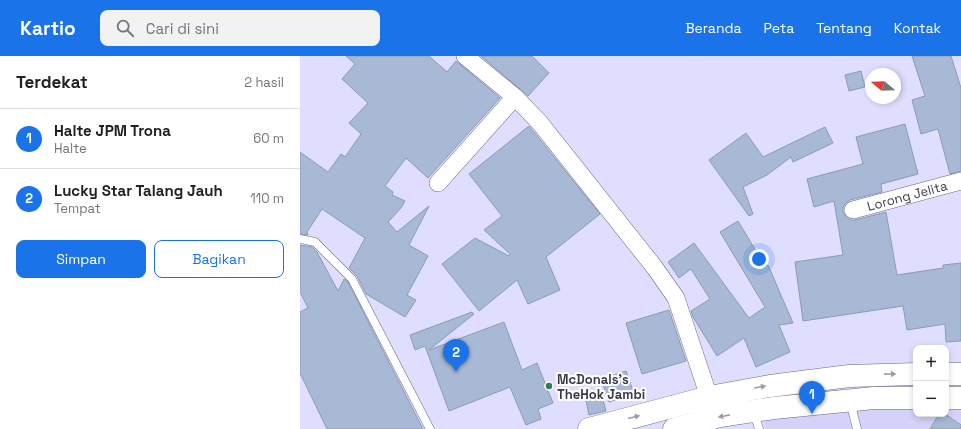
<!DOCTYPE html>
<html lang="id">
<head>
<meta charset="utf-8">
<style>
  :root { --surface:#fff; --page:#f2f2f2; --text:#202124; --muted:#757577; --line:#e0e0e0; --accent:#1a73e8 }
  body { margin:0; font-family:"Space Grotesk",sans-serif; background:var(--page); color:var(--text) }
  .controls { position:absolute; right:12px; bottom:12px; display:grid; overflow:hidden; border-radius:8px; box-shadow:0 2px 6px #0003 }
  .controls button { width:36px; height:36px; display:grid; place-items:center; padding:0; border:0; border-bottom:1px solid var(--line); background:var(--surface); color:var(--text); font:20px sans-serif }
  .compass { position:absolute; left:565px; top:12px; width:36px; height:36px; border-radius:50%; background:var(--surface); box-shadow:0 2px 6px #0003; rotate:289deg }
  .you { position:absolute; left:459px; top:203px; width:14px; height:14px; margin:-10px; border:3px solid #fff; border-radius:50%; background:#1a73e8; box-shadow:0 0 0 6px #1a73e833 }
  .badge { display:grid; place-items:center; width:26px; height:26px; border-radius:50%; background:var(--accent); color:#fff; font-size:13px; font-weight:700 }
  .pin { position:absolute; translate:-50% -33px; filter:drop-shadow(0 1px 2px #0008) }
  .pin::after { content:''; position:absolute; top:21px; width:14px; height:12px; background:inherit; clip-path:polygon(0 0,100% 0,50% 100%) }
  .list { margin:0; padding:0; list-style:none }
  h2 { display:flex; justify-content:space-between; align-items:center; height:52px; margin:0; padding:0 16px; font-size:17px }
  h2 small { font-size:13px; font-weight:400; color:var(--muted) }
  .list li { display:grid; grid-template-columns:26px 1fr auto; gap:12px; align-items:center; box-sizing:border-box; height:60px; padding:0 16px; border-top:1px solid var(--line) }
  .list b { display:block; font-size:15px; white-space:nowrap }
  .list p { margin:0; font-size:13px; white-space:nowrap; color:var(--muted) }
  .list em { font-size:13px; font-style:normal; color:var(--muted) }
  .actions { display:flex; gap:8px; padding:12px 16px }
  .actions a { flex:1; padding:9px 0; border:1px solid var(--accent); border-radius:8px; text-align:center; font-size:14px; color:var(--accent) }
  .actions .main { background:var(--accent); color:#fff }
  .icon { flex:none; width:22px; height:22px; fill:none; stroke:currentColor; stroke-width:2; stroke-linecap:round; stroke-linejoin:round }
  .map { position:relative; flex:none; width:661px; height:373px; overflow:hidden }
  header { display:flex; align-items:center; gap:24px; box-sizing:border-box; height:56px; padding:0 20px; background:var(--accent); color:#fff }
  header strong { font-size:19px }
  nav { display:flex; gap:22px; margin-inline-start:auto; font-size:14px }
  .search { width:280px; height:36px; background:var(--page); display:flex; align-items:center; gap:10px; box-sizing:border-box; padding:0 14px; border-radius:8px; color:var(--muted); font-size:15px }
  main { display:flex }
  aside { flex:1; background:var(--surface) }
  .map>svg:first-child { display:block }
  .built { fill:#d5d2f9 }
  .building { fill:#a8b9d6; stroke:#8a9bb7 }
  .lines { fill:none; stroke-linecap:round; stroke-linejoin:round }
  .service-casing { stroke:#686683; stroke-width:9 }
  .minor-casing { stroke:#686683; stroke-width:18 }
  .trunk-casing { stroke:#686683; stroke-width:23 }
  .service { stroke:#fff; stroke-width:8 }
  .minor { stroke:#fff; stroke-width:17 }
  .trunk { stroke:#fff; stroke-width:22 }
  .oneway { fill:#9d9ca3 }
  .poi-dot { fill:#337c49; stroke:#fff; stroke-width:1.5 }
  .labels { text-anchor:middle; stroke-width:4; stroke-linejoin:round; paint-order:stroke }
  .street-label { font-size:13px; fill:#3b3a47; stroke:#fff }
  .poi-label { font-size:13px; font-weight:bold; fill:#3b3a47; stroke:#fff; text-anchor:start }
</style>
</head>
<body>
<header>
<strong>Kartio</strong>
<div class="search"><svg class="icon" aria-label="search" viewBox="0 0 24 24"><circle cx="10" cy="10" r="6"/><path d="M15 15l6 6"/></svg>Cari di sini</div>
<nav><a>Beranda</a><a>Peta</a><a>Tentang</a><a>Kontak</a></nav>
</header>
<main>
<aside>
<h2>Terdekat<small>2 hasil</small></h2>
<ul class="list">
<li><span class="badge">1</span><div><b>Halte JPM Trona</b><p>Halte</p></div><em>60 m</em></li>
<li><span class="badge">2</span><div><b>Lucky Star Talang Jauh</b><p>Tempat</p></div><em>110 m</em></li>
</ul>
<div class="actions"><a class="main">Simpan</a><a>Bagikan</a></div>
</aside>
<div class="map">
<svg width="661" height="373" viewBox="0 0 661 373">
  <rect width="100%" height="100%" fill="#dfdeff"/>
  <polygon class="built" points="646,343 661,343 661,373 466,373 461,356 616,344 616,358 646,358"/>
  <g class="building">
    <polygon points="46,0 129,0 147,16 156,5 200,42 128,122 106,102 85,130 93,136 92,139 105,145 101,152 88,166 97,176 129,150 109,189 128,200 107,239 116,244 105,261 66,238 57,220 49,212 65,182 22,153 7,176 8,179 0,178 0,96 28,116 41,98 45,101 61,78 49,67 68,47 42,23 55,8"/>
    <polygon points="181,0 232,0 249,17 228,40"/>
    <polygon points="612,0 651,0 661,32 661,115 650,118 638,73 621,78 612,44 625,40"/>
    <polygon points="561,15 565,31 549,35 545,19"/>
    <polygon points="605,68 618,118 581,128 582,136 550,144 546,147 543,151 543,156 546,161 550,164 555,164 586,156 597,219 643,212 643,209 661,207 661,285 646,286 645,268 607,274 603,250 503,265 495,206 543,199 534,145 514,151 507,123 563,108 556,81"/>
    <polygon points="229,70 300,158 246,201 260,234 228,248 217,224 179,255 142,208 175,182 209,200 210,198 184,174 202,160 169,118"/>
    <polygon points="525,71 533,87 493,106 491,101 467,119 443,131 453,158 449,160 409,104 446,77 463,101"/>
    <polygon points="438,165 465,210 468,209 493,267 479,269 490,296 456,311 444,282 417,300 393,261 391,255 410,243 391,213 379,222 368,206 394,187 449,262 465,251 420,176"/>
    <polygon points="0,189 12,191 17,196 38,235 44,223 48,226 123,373 27,373 0,317 0,256 8,252 0,236"/>
    <polygon points="369,254 386,305 342,318 326,267"/>
    <polygon points="172,256 174,258 129,294 204,266 222,314 237,307 253,347 238,353 241,363 226,369 210,331 149,355 125,290 115,294 110,279"/>
    <polygon points="326,315 334,338 309,346 301,323"/>
    <polygon points="301,336 306,355 289,359 285,340"/>
    <polygon points="639,358 645,358 661,369 661,373 630,373"/>
  </g>
  <g class="lines">
    <defs>
      <g id="service">
        <polyline points="0,183 15,186 52,223 130,373"/>
        <polyline points="550,345 557,373"/>
        <polyline points="454,357 459,373"/>
      </g>
      <g id="minor">
        <polyline points="165,0 215,41 240,67 355,212 376,242 409,341"/>
        <polyline points="138,127 215,41"/>
        <path id="s1" d="M553 154 661 125"/>
      </g>
      <g id="trunk">
        <polyline points="646,318 661,318"/>
        <polyline points="646,342 661,342"/>
        <polyline points="289,373 409,341 470,330 549,320 616,318"/>
        <polyline points="374,373 420,360 474,352 574,342 616,342"/>
      </g>
    </defs>
    <use href="#service" class="service-casing"/>
    <use href="#minor" class="minor-casing"/>
    <use href="#trunk" class="trunk-casing"/>
    <use href="#service" class="service"/>
    <use href="#minor" class="minor"/>
    <use href="#trunk" class="trunk"/>
  </g>
  <defs><path id="oneway-solid" d="M-6-.8H1V-3.2L6.5 0L1 3.2V.8H-6Z"/></defs>
  <g class="oneway">
    <use href="#oneway-solid" transform="translate(590 318) rotate(-1)"/>
    <use href="#oneway-solid" transform="translate(460 331) rotate(-10)"/>
    <use href="#oneway-solid" transform="translate(424 360) rotate(169)"/>
    <use href="#oneway-solid" transform="translate(334 361) rotate(-14)"/>
  </g>
  <circle class="poi-dot" cx="249" cy="330" r="4"/>
  <g class="labels">
    <g class="street-label">
      <text dy="5" stroke="none"><textPath href="#s1" startOffset="56">Lorong Jelita</textPath></text>
    </g>
    <g class="poi-label">
      <text x="257" y="328">McDonals's<tspan x="257" dy="15">TheHok Jambi</tspan></text>
    </g>
  </g>
</svg>
<div class="controls">
<button>+</button>
<button>−</button>
</div>
<svg class="compass" viewBox="-18 -18 36 36"><path d="M0-13l5 13h-10z" fill="#e53935"/><path d="M0 13l5-13h-10z" fill="#757577"/></svg>
<div class="you"></div>
<div class="pin badge" style="left:512px;top:358px">1</div>
<div class="pin badge" style="left:156px;top:316px">2</div>
</div>
</main>
</body>
</html>
